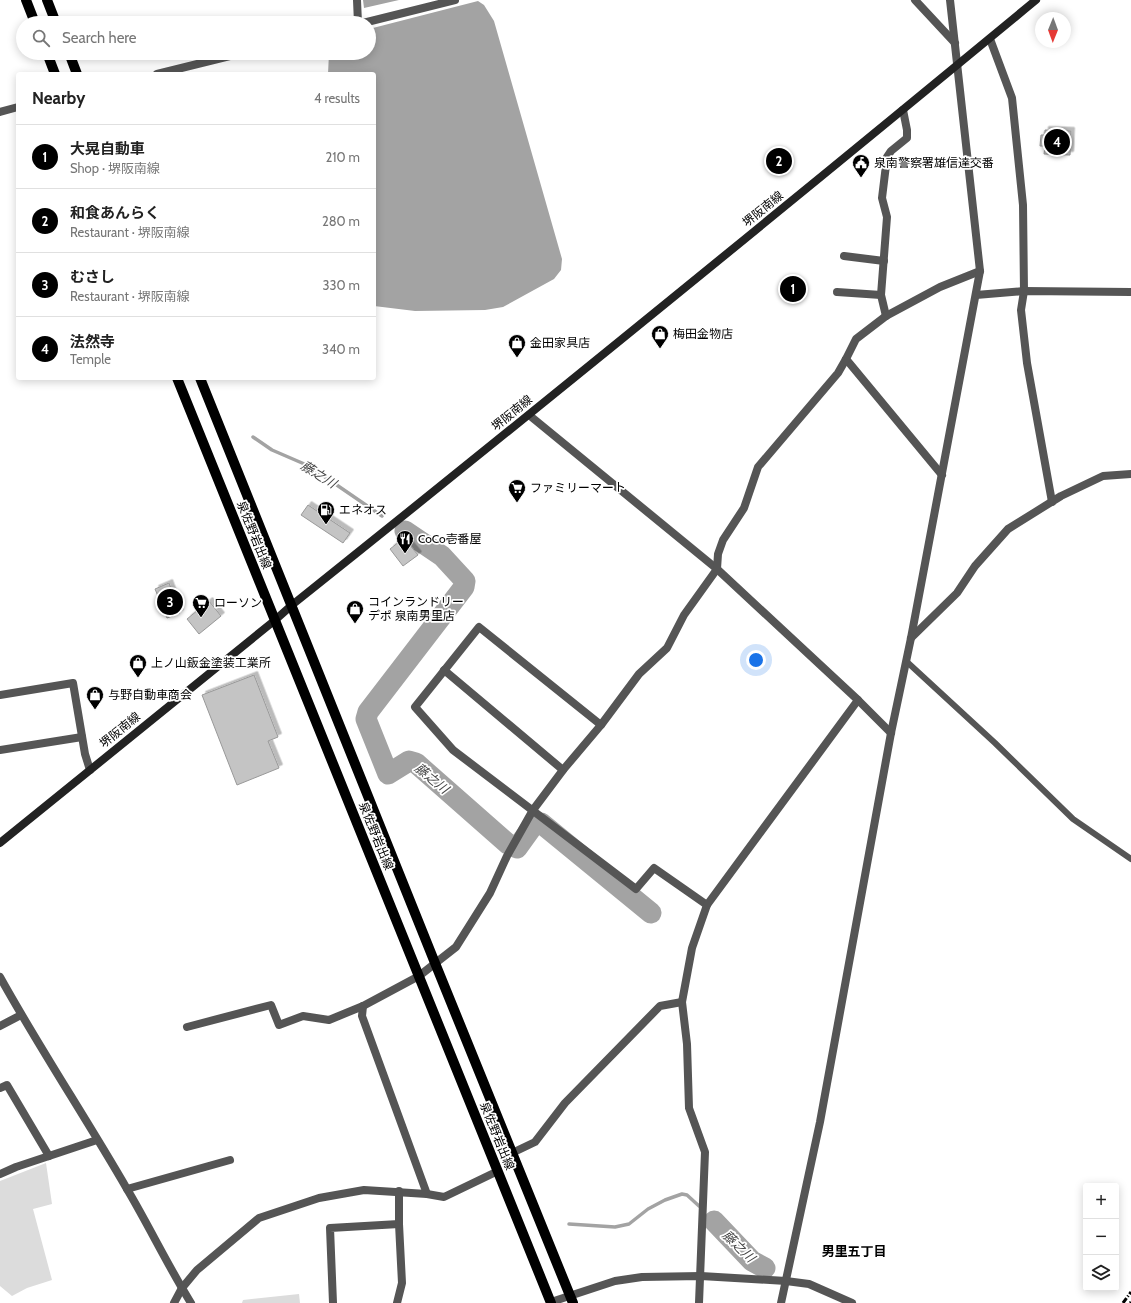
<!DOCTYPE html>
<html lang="en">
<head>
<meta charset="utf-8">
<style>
  :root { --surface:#fff; --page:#f2f2f2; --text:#222; --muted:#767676; --line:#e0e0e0; --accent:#000 }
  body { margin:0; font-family:Cabin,"Noto Sans JP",sans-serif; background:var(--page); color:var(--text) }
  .controls { position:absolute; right:12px; bottom:12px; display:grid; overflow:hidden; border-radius:4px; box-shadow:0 2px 10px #0003 }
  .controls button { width:36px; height:36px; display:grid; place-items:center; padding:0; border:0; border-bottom:1px solid var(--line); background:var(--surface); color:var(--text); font:20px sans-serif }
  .compass { position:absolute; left:1035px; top:12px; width:36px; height:36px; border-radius:50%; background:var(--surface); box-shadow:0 2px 10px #0003; rotate:181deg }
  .you { position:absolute; left:756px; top:660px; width:14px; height:14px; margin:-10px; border:3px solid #fff; border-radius:50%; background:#1a73e8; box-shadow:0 0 0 6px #1a73e833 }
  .badge { display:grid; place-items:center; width:26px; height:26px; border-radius:50%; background:var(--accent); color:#fff; font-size:13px; font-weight:700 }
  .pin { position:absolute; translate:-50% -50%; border:2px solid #fff; box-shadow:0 1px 4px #0006 }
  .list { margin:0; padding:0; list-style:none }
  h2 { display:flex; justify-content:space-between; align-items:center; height:52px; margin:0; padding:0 16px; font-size:17px }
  h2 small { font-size:13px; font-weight:400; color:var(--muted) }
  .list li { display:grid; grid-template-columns:26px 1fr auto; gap:12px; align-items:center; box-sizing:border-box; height:64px; padding:0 16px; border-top:1px solid var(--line) }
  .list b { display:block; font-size:15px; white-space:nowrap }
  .list p { margin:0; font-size:13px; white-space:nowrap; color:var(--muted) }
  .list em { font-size:13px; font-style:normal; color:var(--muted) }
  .icon { flex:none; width:22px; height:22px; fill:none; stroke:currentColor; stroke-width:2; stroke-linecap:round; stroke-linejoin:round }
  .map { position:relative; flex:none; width:1131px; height:1303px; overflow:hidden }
  .search { position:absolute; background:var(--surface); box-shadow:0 2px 10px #0003; left:16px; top:16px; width:360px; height:44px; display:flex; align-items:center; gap:10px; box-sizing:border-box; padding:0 14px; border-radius:22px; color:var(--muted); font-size:15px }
  .panel { position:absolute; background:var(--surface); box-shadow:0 2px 10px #0003; left:16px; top:72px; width:360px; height:308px; border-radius:4px }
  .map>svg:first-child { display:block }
  .green { fill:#dcdcdc }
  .water { fill:#a3a3a3 }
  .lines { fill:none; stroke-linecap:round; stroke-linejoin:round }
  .stream { stroke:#a3a3a3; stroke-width:3.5 }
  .river { stroke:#a3a3a3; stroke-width:21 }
  .building { fill:#c4c4c4; stroke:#999; filter:url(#shadow) }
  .service { stroke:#555; stroke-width:6 }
  .minor { stroke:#555; stroke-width:8 }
  .tertiary { stroke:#555; stroke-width:8 }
  .secondary { stroke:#222; stroke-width:8 }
  .primary { stroke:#000; stroke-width:10 }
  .rail { stroke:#000; stroke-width:3; stroke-dasharray:6 2 1 2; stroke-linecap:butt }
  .labels { text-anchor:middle; stroke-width:3.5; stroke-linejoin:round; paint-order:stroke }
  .poi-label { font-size:12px; fill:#000; stroke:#fff; text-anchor:start }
  .street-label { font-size:12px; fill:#000; stroke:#fff }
  .water-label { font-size:13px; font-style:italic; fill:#444; stroke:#fff }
  .neighbourhood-label { font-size:13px; font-weight:bold; fill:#000; stroke:#fff }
</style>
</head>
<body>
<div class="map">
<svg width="1131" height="1303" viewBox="0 0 1131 1303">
  <defs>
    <filter id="shadow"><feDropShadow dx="3.5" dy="-3.5" stdDeviation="0" flood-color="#0004"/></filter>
  </defs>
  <rect width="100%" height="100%" fill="#fff"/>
  <g class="green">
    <polygon points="46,1163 52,1204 33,1209 52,1280 27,1288 12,1296 0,1286 0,1181"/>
    <polygon points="299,1294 300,1303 242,1303 243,1300"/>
  </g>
  <g class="water">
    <polygon points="363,0 399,0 364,8"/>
    <polygon points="478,1 484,5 494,21 562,259 561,270 554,279 503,307 485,310 415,311 374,306 374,74 328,74 329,53 369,53 369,29"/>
  </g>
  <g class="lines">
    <g class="stream">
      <polyline points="253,437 272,450 309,466 382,516"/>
      <polyline points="569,1224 615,1227 629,1224 648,1209 665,1200 682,1194 687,1195 699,1206"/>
    </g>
    <g class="river">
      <polyline points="405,531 442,556 465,581 464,587 368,712 366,719 388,774 409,761 416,763 508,844 517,848 535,823 541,823 651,913"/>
      <polyline points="714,1221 752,1261 765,1268"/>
    </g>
  </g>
  <g class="building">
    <polygon points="1045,130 1071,131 1070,155 1044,154 1045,146 1040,146 1041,135 1045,135"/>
    <polygon points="308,505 350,533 343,543 301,515"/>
    <polygon points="404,538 418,555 403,566 390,549"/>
    <polygon points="169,583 180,613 167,618 155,589"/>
    <polygon points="209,601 221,616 199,634 187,619"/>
    <polygon points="254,675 278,737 268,741 279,768 237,785 202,695"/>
  </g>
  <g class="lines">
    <polyline class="service" points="906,661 995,743 1073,819 1131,859"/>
    <g class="minor">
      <polyline points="357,0 358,23"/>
      <polyline points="915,0 955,43"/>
      <polyline points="363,23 455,0"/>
      <polyline points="990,39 1012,98 1023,205 1024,291 1021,310 1027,363 1052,502"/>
      <polyline points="157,74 242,53"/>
      <polyline points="0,112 18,107"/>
      <polyline points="844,256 884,261"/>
      <polyline points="837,292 881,295"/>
      <polyline points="976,295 1024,291 1131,292"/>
      <polyline points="886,316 881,295 887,217 882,198 887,157 891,151 907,138 907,130 903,110"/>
      <polyline points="846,359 942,475"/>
      <polyline points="529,415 717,569 858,700 891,733"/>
      <polyline points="911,638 957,593 975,566 1008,529 1061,496 1103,476 1131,474"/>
      <polyline points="444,670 563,770"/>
      <polyline points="0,695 73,683 85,754 90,770"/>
      <polyline points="601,725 479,627 415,707 453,750 636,889 654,868 707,905"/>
      <polyline points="0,750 82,737"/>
      <path d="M0 977C40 1049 86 1118 127 1189 149 1226 168 1266 191 1303"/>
      <polyline points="363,1006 362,1016 427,1194"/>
      <polyline points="0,1026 21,1015"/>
      <polyline points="187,1027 271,1005 279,1025 303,1016 329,1020 363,1006 419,976 456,947 490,893 507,856 533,810 563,770 601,725 639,674 667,648 684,615 717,569 718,554 723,540 744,508 758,467 838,373 846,359 856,339 886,316 940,287 980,271"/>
      <polyline points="0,1088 7,1085 49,1156"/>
      <polyline points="512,1153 535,1142 565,1103 660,1006 682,1002"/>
      <polyline points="0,1174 16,1167 97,1140"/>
      <polyline points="127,1189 230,1160"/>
      <polyline points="786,1281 809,1284 852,1303"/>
      <polyline points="174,1303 182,1288 197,1270 259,1218 319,1198 364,1190 427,1194 444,1197 498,1171"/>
      <polyline points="333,1303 330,1228 399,1224"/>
      <polyline points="397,1303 402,1283 399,1224 399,1191"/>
      <polyline points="699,1303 705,1152 689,1108 687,1044 682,1002 692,948 707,905 858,700"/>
      <polyline points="781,1303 820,1122 891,733 911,638 980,271 950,0"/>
    </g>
    <polyline class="tertiary" points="551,1302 615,1281 642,1277 701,1276 786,1281"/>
    <path class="secondary" d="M0 843 274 621 292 605C542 405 790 203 1036 0"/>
    <g class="primary">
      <polyline points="26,0 35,23"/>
      <polyline points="47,0 56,23"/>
      <polyline points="47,53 55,74"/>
      <polyline points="69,53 77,74"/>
      <polyline points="177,378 551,1303"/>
      <polyline points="200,378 435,963 573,1303"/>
    </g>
    <g class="rail">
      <polyline points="1123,1303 1131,1292"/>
      <polyline points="1130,1303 1131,1302"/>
    </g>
  </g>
  <defs>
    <symbol id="civic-pin" viewBox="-11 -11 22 30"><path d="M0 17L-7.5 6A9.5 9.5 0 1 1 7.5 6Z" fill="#000" stroke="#fff"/><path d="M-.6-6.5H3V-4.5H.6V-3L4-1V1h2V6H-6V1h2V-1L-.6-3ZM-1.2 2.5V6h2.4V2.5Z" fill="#fff"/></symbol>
    <symbol id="shop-pin" viewBox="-11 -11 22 30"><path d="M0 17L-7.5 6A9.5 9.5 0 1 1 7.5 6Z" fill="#000" stroke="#fff"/><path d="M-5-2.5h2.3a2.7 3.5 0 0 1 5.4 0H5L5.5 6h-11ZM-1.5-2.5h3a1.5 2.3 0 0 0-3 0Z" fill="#fff"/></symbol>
    <symbol id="supermarket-pin" viewBox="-11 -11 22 30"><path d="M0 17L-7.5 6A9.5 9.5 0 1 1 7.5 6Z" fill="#000" stroke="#fff"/><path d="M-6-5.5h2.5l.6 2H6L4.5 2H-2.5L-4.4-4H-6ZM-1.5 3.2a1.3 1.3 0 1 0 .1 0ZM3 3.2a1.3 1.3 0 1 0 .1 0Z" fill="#fff"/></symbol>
    <symbol id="fuel-pin" viewBox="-11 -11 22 30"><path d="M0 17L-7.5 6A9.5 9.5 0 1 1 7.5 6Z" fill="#000" stroke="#fff"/><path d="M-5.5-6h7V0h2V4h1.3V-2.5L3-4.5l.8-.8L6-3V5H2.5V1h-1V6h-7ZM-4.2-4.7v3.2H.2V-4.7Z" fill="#fff"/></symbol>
    <symbol id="restaurant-pin" viewBox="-11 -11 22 30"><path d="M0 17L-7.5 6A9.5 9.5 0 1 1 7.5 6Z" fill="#000" stroke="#fff"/><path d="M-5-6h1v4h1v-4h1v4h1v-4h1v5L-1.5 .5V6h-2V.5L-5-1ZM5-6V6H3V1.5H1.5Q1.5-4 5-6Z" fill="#fff"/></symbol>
  </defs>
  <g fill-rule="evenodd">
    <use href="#civic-pin" x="851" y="153" width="20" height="27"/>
    <use href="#shop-pin" x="650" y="324" width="20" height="27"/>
    <use href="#shop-pin" x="507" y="333" width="20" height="27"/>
    <use href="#supermarket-pin" x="507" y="478" width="20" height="27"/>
    <use href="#fuel-pin" x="316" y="500" width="20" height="27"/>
    <use href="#restaurant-pin" x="395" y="529" width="20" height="27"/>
    <use href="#supermarket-pin" x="191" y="593" width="20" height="27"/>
    <use href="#shop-pin" x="345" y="599" width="20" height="27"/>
    <use href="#shop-pin" x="128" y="653" width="20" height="27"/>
    <use href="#shop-pin" x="85" y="685" width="20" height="27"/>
  </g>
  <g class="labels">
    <g class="poi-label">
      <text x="874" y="167">泉南警察署雄信達交番</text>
      <text x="673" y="338">梅田金物店</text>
      <text x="530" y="347">金田家具店</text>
      <text x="530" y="492">ファミリーマート</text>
      <text x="339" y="514">エネオス</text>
      <text x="418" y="543">CoCo壱番屋</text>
      <text x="368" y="606">コインランドリー<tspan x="368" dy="14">デポ 泉南男里店</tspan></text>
      <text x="214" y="607">ローソン</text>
      <text x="151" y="667">上ノ山鈑金塗装工業所</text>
      <text x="108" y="699">与野自動車商会</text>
    </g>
    <g class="street-label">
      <text transform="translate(763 209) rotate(-39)" y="4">堺阪南線</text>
      <text transform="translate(512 413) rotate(-39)" y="4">堺阪南線</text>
      <text transform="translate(254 535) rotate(68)" y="4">泉佐野岩出線</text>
      <text transform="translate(120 730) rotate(-39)" y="4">堺阪南線</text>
      <text transform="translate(376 836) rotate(68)" y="4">泉佐野岩出線</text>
      <text transform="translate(497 1136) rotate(68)" y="4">泉佐野岩出線</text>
    </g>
    <g class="water-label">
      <text transform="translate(319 474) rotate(32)" y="5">藤之川</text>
      <text transform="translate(432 778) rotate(39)" y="5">藤之川</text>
      <text transform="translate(739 1246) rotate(44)" y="5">藤之川</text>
    </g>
    <g class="neighbourhood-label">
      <text x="854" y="1256">男里五丁目</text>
    </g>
  </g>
</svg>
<div class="controls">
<button>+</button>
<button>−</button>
<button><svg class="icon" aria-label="layers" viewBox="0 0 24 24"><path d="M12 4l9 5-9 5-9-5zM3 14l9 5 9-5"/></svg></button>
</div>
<svg class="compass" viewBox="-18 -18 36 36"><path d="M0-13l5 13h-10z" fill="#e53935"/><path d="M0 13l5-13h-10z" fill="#767676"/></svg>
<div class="you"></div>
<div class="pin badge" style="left:793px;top:289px">1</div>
<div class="pin badge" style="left:779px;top:161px">2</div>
<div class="pin badge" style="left:170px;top:602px">3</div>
<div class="pin badge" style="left:1057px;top:142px">4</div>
<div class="search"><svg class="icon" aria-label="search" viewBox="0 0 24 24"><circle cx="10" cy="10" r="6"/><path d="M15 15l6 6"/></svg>Search here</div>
<section class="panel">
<h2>Nearby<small>4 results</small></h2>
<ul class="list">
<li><span class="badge">1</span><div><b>大晃自動車</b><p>Shop · 堺阪南線</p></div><em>210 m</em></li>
<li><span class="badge">2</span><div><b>和食あんらく</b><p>Restaurant · 堺阪南線</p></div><em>280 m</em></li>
<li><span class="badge">3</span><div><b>むさし</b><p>Restaurant · 堺阪南線</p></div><em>330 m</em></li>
<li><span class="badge">4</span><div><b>法然寺</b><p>Temple</p></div><em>340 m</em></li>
</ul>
</section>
</div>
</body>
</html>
